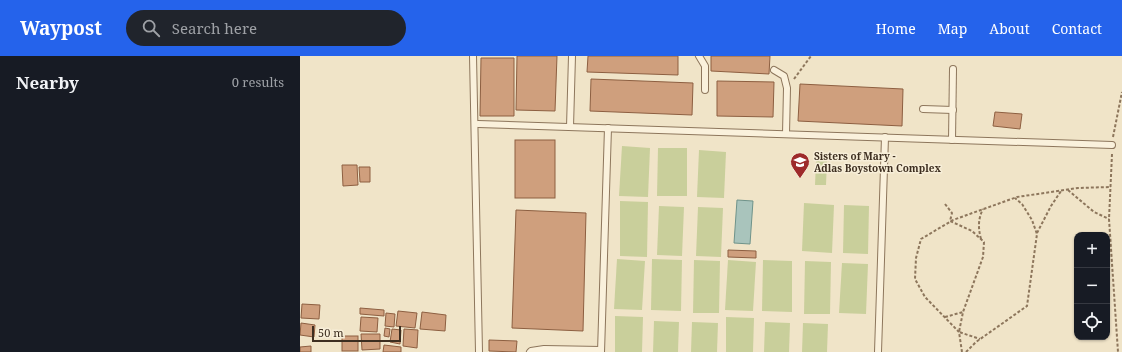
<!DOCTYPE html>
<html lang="en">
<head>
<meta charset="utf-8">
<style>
  :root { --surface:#171b24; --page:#20242c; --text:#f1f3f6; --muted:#9ea1a6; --line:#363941; --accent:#2563eb }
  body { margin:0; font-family:"Noto Serif",serif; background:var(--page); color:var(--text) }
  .controls { position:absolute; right:12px; bottom:12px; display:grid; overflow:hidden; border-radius:8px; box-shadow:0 1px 3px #0004 }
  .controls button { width:36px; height:36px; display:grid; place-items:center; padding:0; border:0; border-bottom:1px solid var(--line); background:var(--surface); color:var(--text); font:20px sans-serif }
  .scale { position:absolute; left:12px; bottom:10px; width:89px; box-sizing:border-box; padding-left:4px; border:2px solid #3d2e20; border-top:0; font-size:11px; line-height:14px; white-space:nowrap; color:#3d2e20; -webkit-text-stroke:3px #f7eed8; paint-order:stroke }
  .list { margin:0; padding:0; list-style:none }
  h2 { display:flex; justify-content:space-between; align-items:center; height:52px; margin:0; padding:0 16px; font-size:17px }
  h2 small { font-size:13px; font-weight:400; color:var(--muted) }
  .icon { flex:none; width:22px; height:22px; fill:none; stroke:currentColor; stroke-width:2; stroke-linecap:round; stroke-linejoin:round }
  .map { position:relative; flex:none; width:822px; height:296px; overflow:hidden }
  header { display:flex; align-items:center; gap:24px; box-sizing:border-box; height:56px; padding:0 20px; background:var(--accent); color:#fff }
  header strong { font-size:19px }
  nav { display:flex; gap:22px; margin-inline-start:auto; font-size:14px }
  .search { width:280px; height:36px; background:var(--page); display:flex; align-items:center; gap:10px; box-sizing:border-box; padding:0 14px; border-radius:22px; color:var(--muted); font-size:15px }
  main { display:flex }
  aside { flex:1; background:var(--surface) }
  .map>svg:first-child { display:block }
  .green { fill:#c9cf9b }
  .water { fill:#a9c4bc; stroke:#6f938a }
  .building { fill:#cf9f7d; stroke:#8d5f41 }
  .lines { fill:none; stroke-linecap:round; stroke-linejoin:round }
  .service-casing { stroke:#8d765c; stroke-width:8 }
  .path { stroke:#8d765c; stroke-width:2; stroke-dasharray:3 2; stroke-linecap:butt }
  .service { stroke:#faf1dc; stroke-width:6 }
  .labels { text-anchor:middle; stroke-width:3; stroke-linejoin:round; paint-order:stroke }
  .poi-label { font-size:10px; font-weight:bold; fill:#3d2e20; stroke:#f7eed8; text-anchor:start }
</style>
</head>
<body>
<header>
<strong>Waypost</strong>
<div class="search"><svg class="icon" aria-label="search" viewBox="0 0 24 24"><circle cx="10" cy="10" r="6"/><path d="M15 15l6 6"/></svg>Search here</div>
<nav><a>Home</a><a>Map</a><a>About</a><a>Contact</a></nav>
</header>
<main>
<aside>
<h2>Nearby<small>0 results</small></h2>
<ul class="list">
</ul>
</aside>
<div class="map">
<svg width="822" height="296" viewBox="0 0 822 296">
  <rect width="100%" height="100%" fill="#f0e4c8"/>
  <g class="green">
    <polygon points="322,90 350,92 348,141 319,140"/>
    <polygon points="358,92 387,92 387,140 357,140"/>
    <polygon points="399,94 426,96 424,142 397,141"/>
    <polygon points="516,105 527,105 526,129 515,129"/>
    <polygon points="320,145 348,146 347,201 320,200"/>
    <polygon points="504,147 534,149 532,197 502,195"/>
    <polygon points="544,149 569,150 568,198 543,197"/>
    <polygon points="359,150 384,151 382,200 357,199"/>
    <polygon points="398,151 423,152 421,201 396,200"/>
    <polygon points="317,203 345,205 342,254 314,253"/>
    <polygon points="352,203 382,204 381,255 351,254"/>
    <polygon points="394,204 420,205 419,257 393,257"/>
    <polygon points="428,204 456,206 453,255 425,254"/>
    <polygon points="463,204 492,205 492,256 462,255"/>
    <polygon points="505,205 531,206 530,258 504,258"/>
    <polygon points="542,207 568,208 566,258 539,257"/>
    <polygon points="315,260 343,261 342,296 315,296"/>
    <polygon points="426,261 454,262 453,296 426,296"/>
    <polygon points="354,265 379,266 378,296 353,296"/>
    <polygon points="392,266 418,267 417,296 391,296"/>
    <polygon points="465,266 490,267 489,296 464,296"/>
    <polygon points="503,267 528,268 527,296 502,296"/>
  </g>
  <polygon class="water" points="437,144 453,145 450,188 434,187"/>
  <g class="building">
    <polygon points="217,0 257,0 255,55 216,54"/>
    <polygon points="288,0 378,0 378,19 287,16"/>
    <polygon points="411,0 470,0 469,18 411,15"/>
    <polygon points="181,2 214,2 214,60 180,60"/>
    <polygon points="291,23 393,27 392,59 290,55"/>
    <polygon points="417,25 474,26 473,61 417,60"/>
    <polygon points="500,28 603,33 602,70 498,65"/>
    <polygon points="695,56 722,58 720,73 693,70"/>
    <rect x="215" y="84" width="40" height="58"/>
    <polygon points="42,109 57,109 58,129 43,130"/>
    <polygon points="59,111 70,111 70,126 60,126"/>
    <polygon points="216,154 286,157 283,275 212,272"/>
    <polygon points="428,194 456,195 456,202 428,201"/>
    <polygon points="2,248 20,249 19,263 1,262"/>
    <polygon points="60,252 84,254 84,260 60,258"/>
    <polygon points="98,255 117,257 115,272 96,270"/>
    <polygon points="122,256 146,259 145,275 120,273"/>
    <polygon points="86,257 95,258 94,271 85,270"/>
    <polygon points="61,261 78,262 77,276 60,275"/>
    <polygon points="1,267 15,269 14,281 0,279"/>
    <polygon points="85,272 90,273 89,281 84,280"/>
    <polygon points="92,273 101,274 100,288 90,286"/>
    <polygon points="104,273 118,274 117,292 103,290"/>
    <polygon points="61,278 80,278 80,293 62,294"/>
    <rect x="42" y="280" width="16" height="15"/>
    <polygon points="189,284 217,285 216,296 189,295"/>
    <polygon points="84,289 101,291 101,296 83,296"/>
    <polygon points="11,290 11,296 0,296 0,291"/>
  </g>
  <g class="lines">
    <defs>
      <g id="service">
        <polyline points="173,0 179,296"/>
        <polyline points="399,0 405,10 405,34"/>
        <polyline points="474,14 484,20 487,32 486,78"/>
        <polyline points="623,53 653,54"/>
        <polyline points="178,68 812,89"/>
        <polyline points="270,71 272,0"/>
        <polyline points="652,84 653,13"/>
        <polyline points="230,296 231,295 244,293 301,294"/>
        <polyline points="301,296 308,72"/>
        <polyline points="578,296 585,81"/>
      </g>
    </defs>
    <use href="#service" class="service-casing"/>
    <g class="path">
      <polyline points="494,23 511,0"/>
      <polyline points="813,81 822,36"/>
      <polyline points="812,98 809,163 818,296"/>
      <polyline points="768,134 794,156 809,163"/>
      <polyline points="645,148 652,157 650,165 672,175 684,186 683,201 663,256 659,276 680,283"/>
      <polyline points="737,177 751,150 761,135"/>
      <path d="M681 183C678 172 678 163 683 153"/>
      <polyline points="645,261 663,256"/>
      <polyline points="662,296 659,276 625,241 615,223 616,202 621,183 653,164 717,141 778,132 811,131"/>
      <polyline points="666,296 676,286 727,250 737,178 732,164 722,148 715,142"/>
    </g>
    <use href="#service" class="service"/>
  </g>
  <defs>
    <symbol id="school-pin" viewBox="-11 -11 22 30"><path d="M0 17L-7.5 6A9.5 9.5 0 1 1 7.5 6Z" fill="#9e2a2b" stroke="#f7eed8"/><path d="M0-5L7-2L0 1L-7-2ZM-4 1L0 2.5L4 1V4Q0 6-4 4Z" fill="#fff"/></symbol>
  </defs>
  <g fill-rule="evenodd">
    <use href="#school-pin" x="489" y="95" width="22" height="30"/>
  </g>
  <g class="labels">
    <g class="poi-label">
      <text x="514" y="104">Sisters of Mary -<tspan x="514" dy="12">Adlas Boystown Complex</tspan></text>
    </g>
  </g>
</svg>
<div class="controls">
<button>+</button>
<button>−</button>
<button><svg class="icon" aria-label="locate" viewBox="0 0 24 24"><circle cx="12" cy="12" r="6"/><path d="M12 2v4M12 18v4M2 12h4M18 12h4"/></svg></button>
</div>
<div class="scale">50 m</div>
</div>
</main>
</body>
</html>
